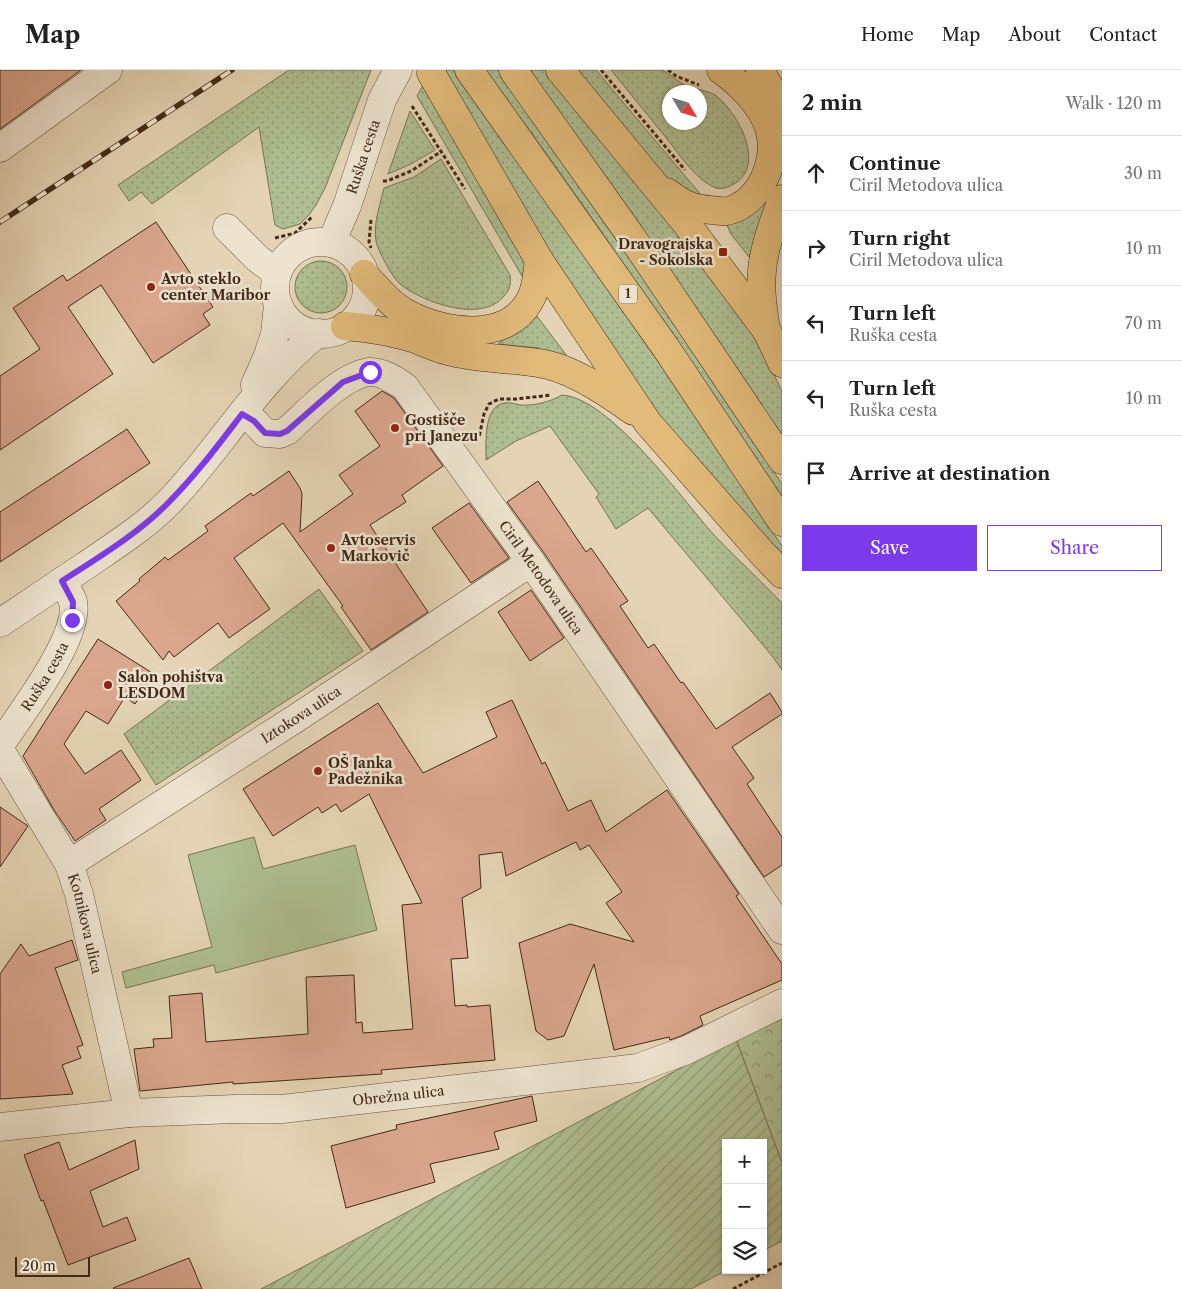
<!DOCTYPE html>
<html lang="en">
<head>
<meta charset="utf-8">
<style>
  :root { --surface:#fff; --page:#f2f2f2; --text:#222; --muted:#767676; --line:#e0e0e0; --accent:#7c3aed }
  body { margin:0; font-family:"Libre Caslon Text",serif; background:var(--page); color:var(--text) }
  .controls { position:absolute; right:15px; bottom:15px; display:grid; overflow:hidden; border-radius:0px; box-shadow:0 1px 4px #0004 }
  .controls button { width:45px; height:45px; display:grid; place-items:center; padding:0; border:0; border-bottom:1px solid var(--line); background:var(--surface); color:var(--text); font:25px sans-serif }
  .compass { position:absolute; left:662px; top:15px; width:45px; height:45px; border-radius:50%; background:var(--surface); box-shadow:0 1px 4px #0004; rotate:128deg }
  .scale { position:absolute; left:15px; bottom:12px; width:75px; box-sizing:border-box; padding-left:5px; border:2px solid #422a18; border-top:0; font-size:14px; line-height:18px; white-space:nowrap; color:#422a18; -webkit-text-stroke:4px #ede3cf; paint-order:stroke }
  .stop { position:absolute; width:15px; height:15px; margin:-11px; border:4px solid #7c3aed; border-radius:50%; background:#fff }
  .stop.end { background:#7c3aed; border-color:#fff; box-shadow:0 1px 5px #0008 }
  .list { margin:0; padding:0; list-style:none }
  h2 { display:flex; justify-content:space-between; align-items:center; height:65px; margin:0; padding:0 20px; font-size:21px }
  h2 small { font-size:16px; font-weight:400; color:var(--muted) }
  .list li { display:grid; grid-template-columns:32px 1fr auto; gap:15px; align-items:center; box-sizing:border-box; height:75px; padding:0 20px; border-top:1px solid var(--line) }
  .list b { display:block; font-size:19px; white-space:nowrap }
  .list p { margin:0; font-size:16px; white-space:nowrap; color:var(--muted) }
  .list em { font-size:16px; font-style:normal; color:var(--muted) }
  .actions { display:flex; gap:10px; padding:15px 20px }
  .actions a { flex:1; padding:11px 0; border:1px solid var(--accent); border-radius:0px; text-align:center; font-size:18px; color:var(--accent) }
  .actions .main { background:var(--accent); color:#fff }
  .icon { flex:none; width:28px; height:28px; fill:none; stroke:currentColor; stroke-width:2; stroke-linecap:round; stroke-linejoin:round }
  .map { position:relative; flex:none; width:782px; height:1219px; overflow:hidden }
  header { display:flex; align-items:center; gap:30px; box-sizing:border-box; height:70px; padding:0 25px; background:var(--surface); border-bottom:1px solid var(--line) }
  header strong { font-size:24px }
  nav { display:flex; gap:28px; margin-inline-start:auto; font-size:18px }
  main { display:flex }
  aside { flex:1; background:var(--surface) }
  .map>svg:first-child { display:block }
  .grass { fill:url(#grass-dots); stroke:#787455; fill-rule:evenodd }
  .forest { fill:url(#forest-crowns); stroke:#787455 }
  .garden { fill:url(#garden-furrows); stroke:#787455 }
  .pitch { fill:#aebe92; stroke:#787455 }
  .building { fill:#daa68e; stroke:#422a18 }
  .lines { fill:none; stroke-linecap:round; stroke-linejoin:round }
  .minor-casing { stroke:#6a543f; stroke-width:29 }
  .major-casing { stroke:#422a18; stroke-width:29 }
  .path { stroke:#422a18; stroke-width:3; stroke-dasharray:4 2.5; stroke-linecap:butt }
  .minor { stroke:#ede3cf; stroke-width:28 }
  .major { stroke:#e2ba7a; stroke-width:28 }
  .rail-casing { stroke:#422a18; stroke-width:5.5 }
  .rail { stroke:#ede3cf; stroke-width:4; stroke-dasharray:11; stroke-linecap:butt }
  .route { stroke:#7c3aed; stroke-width:6 }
  .poi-dot { fill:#8f2418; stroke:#ede3cf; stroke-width:2 }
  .labels { text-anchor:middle; stroke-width:5; stroke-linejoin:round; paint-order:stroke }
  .shield { fill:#ede3cf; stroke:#75624f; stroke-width:1 }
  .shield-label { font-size:12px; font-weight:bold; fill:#422a18 }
  .street-label { font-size:14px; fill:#422a18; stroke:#ede3cf }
  .poi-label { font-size:14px; font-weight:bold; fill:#422a18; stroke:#ede3cf; text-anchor:start }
</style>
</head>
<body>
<header>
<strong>Map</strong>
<nav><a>Home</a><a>Map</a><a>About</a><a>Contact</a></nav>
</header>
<main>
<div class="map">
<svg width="782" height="1219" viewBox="0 0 782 1219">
  <defs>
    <pattern id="grass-dots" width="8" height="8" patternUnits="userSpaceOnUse" patternTransform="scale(1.25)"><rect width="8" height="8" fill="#aebe92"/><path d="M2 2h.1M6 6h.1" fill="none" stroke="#8f9b76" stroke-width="1.8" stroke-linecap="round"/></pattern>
    <pattern id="forest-crowns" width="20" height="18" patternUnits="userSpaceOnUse" patternTransform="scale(1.25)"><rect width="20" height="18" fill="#aebe92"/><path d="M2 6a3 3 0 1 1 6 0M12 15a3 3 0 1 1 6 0" fill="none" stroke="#8f9b76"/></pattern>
    <pattern id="garden-furrows" width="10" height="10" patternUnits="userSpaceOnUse" patternTransform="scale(1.25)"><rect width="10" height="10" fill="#aebe92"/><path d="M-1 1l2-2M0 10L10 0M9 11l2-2" fill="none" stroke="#8f9b76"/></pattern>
  </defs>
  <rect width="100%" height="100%" fill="#e4d4b5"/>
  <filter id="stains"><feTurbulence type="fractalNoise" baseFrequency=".004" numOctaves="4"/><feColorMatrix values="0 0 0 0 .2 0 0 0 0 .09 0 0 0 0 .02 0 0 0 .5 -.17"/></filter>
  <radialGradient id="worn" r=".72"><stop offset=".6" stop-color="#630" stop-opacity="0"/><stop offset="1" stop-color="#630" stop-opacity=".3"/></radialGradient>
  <g class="grass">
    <polygon points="289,0 371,0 325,118 316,135 309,145 300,154 283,159 275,155 259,57 152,134 141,122 129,131 118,115"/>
    <polygon points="444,0 453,0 601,207 782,476 782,488 670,362 555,193"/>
    <path d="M485 0H498L691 277 782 414V429C685 285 590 139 485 0Z"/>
    <polygon points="528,0 548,0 717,212 758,272 782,321 782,367"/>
    <polygon points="575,0 596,0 707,132 669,113"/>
    <path d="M611 0C622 0 651 0 661 0 668 2 678 12 686 16 695 20 707 20 715 25 738 42 768 97 732 115 727 118 719 120 714 117 695 109 677 81 664 65 646 43 629 22 611 0ZM670 22H700V52H670Z"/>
    <polygon points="427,8 527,185 526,213 417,26"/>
    <polygon points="410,41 435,80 411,94 388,104"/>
    <path d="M441 89 510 205C511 213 510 220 504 226 482 254 422 232 400 214 392 207 378 181 376 171 373 154 380 135 384 118L414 107Z"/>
    <polygon points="769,125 749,187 731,164 726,153"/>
    <circle cx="321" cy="217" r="26"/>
    <polygon points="536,245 570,290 537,278 498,274 501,271 519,262"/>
    <path d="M562 325C610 328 682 429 714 465 736 488 760 510 782 533V600L773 587 648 438 616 459 596 427 599 424 550 356 516 371 486 390C486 374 483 335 505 333 510 332 515 334 520 335 534 336 550 332 562 325Z"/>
    <polygon points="319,519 363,581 156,715 124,664"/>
  </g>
  <polygon class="forest" points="782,946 782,1093 736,969"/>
  <polygon class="garden" points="736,969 782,1093 782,1171 763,1181 763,1073 726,1073 727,1200 691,1219 261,1219"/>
  <polygon class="pitch" points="254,767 263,799 355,775 377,860 216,903 214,895 126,918 122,902 212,877 188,785"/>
  <g class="building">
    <polygon points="0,0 81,0 0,59"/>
    <polygon points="156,152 213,237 203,244 210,255 153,293 101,215 68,237 113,304 0,380 0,306 40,279 13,238 63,205 67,211"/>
    <polygon points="382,321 394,328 443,396 402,425 406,432 370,455 428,542 371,580 341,537 343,536 283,453 234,488 270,539 229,568 218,553 174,587 169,581 163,590 116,531 140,511 139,509 165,487 168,490 208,461 205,456 251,423 253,426 289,401 300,418 302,424 300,462 353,424 339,405 380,376 355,341"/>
    <polygon points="127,359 150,393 0,492 0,442"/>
    <polygon points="538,411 586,482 591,478 628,531 620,536 648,578 654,574 681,613 683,612 716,659 770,623 782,642 782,644 732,677 754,708 747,714 782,767 782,795 764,807 544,483 507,432"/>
    <polygon points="469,433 509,488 471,513 432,458"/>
    <polygon points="531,520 564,568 530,591 498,542"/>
    <polygon points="98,569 154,604 135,634 125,627 108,654 86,641 64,674 85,704 121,680 141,710 99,739 106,750 75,771 54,740 23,686"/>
    <polygon points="512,630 542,694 545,692 568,741 591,730 606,762 667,720 739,824 736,826 782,894 782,910 700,946 703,955 681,966 670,970 669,967 614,980 594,894 564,966 548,970 536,961 519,873 570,854 634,872 606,833 622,822 589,775 580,780 576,772 506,806 502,782 479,785 481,818 462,828 468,888 451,889 455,936 467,935 467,937 490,935 495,990 381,1000 382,1004 233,1014 233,1012 140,1021 134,979 154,977 153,969 172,968 169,926 202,923 206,972 308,964 306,907 354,905 356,953 362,952 363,963 413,959 402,835 422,833 369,724 341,742 336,734 322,743 318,737 273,766 243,719 378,633 423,703 497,667 486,642"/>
    <polygon points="0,737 28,756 0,797"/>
    <polygon points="72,870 78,890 55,898 83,975 77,977 81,988 62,995 73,1024 0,1029 0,904 21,874 29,886"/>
    <polygon points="532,1026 537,1051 494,1062 499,1079 430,1094 435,1112 346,1138 331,1076 397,1059 396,1055"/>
    <polygon points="135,1070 139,1099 90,1121 103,1157 127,1147 136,1170 68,1195 43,1130 41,1131 24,1085 59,1072 69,1100"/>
    <polygon points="189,1188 202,1219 114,1219 113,1218"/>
  </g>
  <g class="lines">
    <defs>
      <g id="minor">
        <polyline points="0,78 108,0"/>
        <polyline points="227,158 258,189 277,203"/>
        <circle cx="321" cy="218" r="46"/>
        <path id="s1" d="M331 173 347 136 382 30 398 0"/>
        <polyline points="255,315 267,288 275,264 278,235"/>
        <path id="s2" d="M242 344 254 351 265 363 280 364 287 361C308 342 341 306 369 302 382 301 395 310 405 317L531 492 782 860"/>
        <path d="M0 553C28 534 57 515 85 496 114 476 145 457 170 431 221 377 259 310 318 263"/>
        <path id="s3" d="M0 675C20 645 81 566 73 532 71 525 65 517 62 511"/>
        <path id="s4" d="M0 680 69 794 79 824 93 885 129 1043"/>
        <path id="s5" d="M69 794 298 647 531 492"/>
        <path id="s6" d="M0 1057 129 1043 235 1039H282L638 998 687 980 782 933"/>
      </g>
      <g id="major">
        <polyline points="469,0 666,278 782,452"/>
        <polyline points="513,0 631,166 782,390"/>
        <polyline points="560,0 686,153 767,261 782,293"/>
        <polyline points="760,0 782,39"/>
        <polyline points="431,3 539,190 648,353 761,482 782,504"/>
        <path d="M667 122C684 135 690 138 711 140 716 140 722 142 727 141 761 133 779 89 769 58 762 35 739 13 721 0"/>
        <path d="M364 204C377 218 390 234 406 243 442 263 507 274 530 230 537 218 537 203 539 190"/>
        <path d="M345 256C368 258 390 261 412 268 424 272 436 278 448 281 477 289 508 288 538 293 570 297 607 322 633 341"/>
        <path d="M766 260C763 240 760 221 762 201 764 176 774 152 782 129"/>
      </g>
    </defs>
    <use href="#minor" class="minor-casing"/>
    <use href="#major" class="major-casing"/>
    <g class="path">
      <polyline points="601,0 685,100"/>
      <polyline points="668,0 676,6 699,15"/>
      <polyline points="412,36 465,119"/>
      <polyline points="383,111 387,111 411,101 442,81"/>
      <polyline points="371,150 369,172 371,178"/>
      <polyline points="275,168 295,163 312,147"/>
      <polyline points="478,372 484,344 489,334 499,329 516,329 551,325"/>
      <polyline points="733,1219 782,1193"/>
    </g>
    <use href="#minor" class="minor"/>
    <use href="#major" class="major"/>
    <defs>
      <polyline id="rail" points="0,152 232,0"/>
    </defs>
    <use href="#rail" class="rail-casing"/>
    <use href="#rail" class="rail"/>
  </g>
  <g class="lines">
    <path class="route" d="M72 550 73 532 62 511C99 487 138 464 169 432 196 405 219 374 242 344L254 351 265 363 280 364 287 361 343 312 370 302"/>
  </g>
  <g class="poi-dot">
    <rect x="718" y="177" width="10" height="10" rx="2.5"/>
    <circle cx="151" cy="217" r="5"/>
    <circle cx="395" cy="358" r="5"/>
    <circle cx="331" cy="478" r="5"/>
    <circle cx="108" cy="615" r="5"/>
    <circle cx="318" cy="701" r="5"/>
  </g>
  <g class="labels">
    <rect class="shield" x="619" y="214.5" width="18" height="19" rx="4"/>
    <g class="shield-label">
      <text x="628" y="228">1</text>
    </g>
    <g class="street-label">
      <text dy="5" stroke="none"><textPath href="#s1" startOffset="92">Ruška cesta</textPath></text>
      <text dy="5" stroke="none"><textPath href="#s2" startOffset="429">Ciril Metodova ulica</textPath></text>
      <text dy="5" stroke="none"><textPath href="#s3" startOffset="82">Ruška cesta</textPath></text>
      <text dy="5" stroke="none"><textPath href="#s5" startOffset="276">Iztokova ulica</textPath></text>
      <text dy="5" stroke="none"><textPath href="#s4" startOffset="195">Kotnikova ulica</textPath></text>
      <text dy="5" stroke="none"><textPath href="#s6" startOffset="400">Obrežna ulica</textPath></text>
    </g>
    <g class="poi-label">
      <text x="713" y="179" text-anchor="end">Dravograjska<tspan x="713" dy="16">- Sokolska</tspan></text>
      <text x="161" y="214">Avto steklo<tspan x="161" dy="16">center Maribor</tspan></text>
      <text x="405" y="355">Gostišče<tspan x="405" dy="16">pri Janezu</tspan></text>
      <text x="341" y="475">Avtoservis<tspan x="341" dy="16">Markovič</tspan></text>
      <text x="118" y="612">Salon pohištva<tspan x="118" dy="16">LESDOM</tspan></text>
      <text x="328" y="698">OŠ Janka<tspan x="328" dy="16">Padežnika</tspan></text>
    </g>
  </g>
  <rect width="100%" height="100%" filter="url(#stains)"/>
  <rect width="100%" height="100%" fill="url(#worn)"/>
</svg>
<div class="controls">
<button>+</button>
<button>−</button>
<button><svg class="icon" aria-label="layers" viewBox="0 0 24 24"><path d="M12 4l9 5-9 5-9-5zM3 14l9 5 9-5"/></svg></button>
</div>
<svg class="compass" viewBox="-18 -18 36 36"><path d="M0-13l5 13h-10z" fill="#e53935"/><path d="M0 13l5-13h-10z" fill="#767676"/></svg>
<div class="scale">20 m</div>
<div class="stop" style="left:370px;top:302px"></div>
<div class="stop end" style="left:72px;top:550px"></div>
</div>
<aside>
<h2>2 min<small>Walk · 120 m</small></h2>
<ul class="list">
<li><svg class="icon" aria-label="ahead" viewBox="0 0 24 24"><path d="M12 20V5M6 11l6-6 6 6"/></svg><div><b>Continue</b><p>Ciril Metodova ulica</p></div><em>30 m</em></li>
<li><svg class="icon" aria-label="right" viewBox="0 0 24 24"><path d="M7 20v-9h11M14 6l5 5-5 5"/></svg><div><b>Turn right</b><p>Ciril Metodova ulica</p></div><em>10 m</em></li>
<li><svg class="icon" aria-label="left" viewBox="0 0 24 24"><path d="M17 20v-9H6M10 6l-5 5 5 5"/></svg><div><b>Turn left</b><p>Ruška cesta</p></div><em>70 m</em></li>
<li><svg class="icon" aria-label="left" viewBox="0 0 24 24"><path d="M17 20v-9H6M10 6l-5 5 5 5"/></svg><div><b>Turn left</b><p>Ruška cesta</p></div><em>10 m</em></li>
<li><svg class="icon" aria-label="arrive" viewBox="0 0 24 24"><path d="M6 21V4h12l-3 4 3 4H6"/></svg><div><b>Arrive at destination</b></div></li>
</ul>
<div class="actions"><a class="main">Save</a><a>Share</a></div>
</aside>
</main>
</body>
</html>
